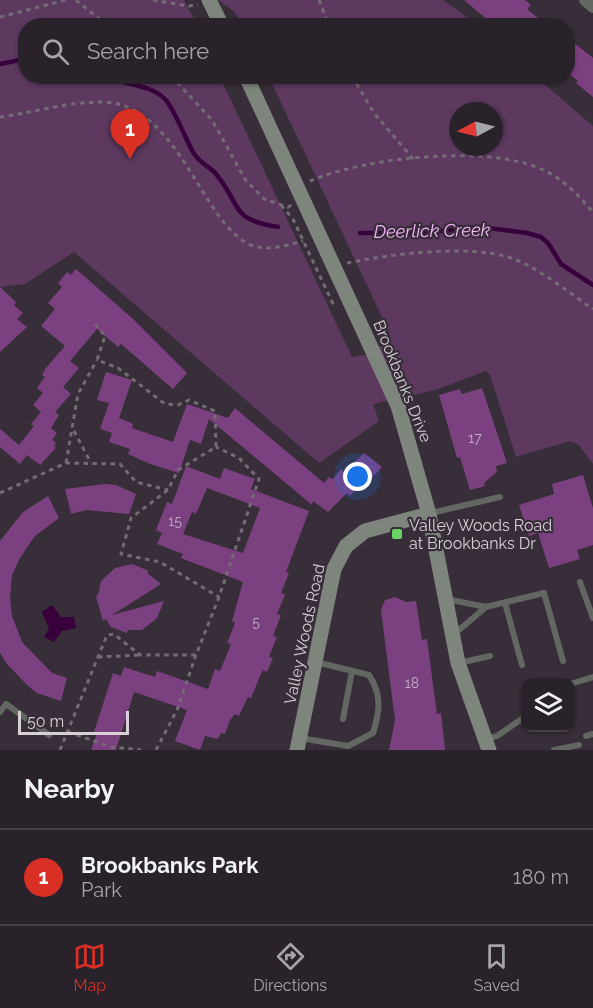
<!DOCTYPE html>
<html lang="en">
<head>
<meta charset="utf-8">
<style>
  :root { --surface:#2a222b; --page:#362f37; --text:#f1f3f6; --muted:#a5a4a9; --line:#463f47; --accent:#d93025 }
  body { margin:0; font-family:Raleway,sans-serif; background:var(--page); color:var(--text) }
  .controls { position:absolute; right:18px; bottom:18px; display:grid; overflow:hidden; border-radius:12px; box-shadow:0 2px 4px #0004 }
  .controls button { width:54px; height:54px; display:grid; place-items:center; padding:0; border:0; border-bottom:2px solid var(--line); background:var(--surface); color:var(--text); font:30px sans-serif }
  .compass { position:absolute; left:449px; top:102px; width:54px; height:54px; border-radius:50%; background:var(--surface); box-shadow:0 2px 4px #0004; rotate:263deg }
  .scale { position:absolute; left:18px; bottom:15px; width:111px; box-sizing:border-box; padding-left:6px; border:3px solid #d7d0d7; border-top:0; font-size:16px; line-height:21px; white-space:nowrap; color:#d7d0d7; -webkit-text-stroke:4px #382e39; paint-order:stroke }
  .you { position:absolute; left:358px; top:477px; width:21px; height:21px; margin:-15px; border:4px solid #fff; border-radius:50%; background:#1a73e8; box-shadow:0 0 0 9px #1a73e833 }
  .badge { display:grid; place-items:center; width:39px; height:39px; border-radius:50%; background:var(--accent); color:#fff; font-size:20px; font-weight:700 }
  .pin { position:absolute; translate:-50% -50px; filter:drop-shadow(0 2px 3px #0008) }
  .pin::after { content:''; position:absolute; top:32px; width:21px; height:18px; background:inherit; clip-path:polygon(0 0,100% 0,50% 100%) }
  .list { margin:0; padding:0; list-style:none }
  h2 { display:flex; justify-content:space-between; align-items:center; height:78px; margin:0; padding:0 24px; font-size:26px }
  h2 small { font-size:20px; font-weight:400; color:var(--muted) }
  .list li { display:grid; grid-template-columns:39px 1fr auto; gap:18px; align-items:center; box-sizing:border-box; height:96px; padding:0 24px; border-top:2px solid var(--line) }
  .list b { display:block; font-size:22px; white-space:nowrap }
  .list p { margin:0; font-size:20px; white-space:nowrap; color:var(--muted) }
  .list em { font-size:20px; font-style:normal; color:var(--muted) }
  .icon { flex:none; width:33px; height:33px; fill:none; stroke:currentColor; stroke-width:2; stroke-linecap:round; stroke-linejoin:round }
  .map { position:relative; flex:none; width:593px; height:750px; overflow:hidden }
  .search { position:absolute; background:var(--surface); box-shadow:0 2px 4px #0004; left:18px; right:18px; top:18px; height:66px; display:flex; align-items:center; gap:15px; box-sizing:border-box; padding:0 21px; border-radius:24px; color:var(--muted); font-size:22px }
  .sheet { height:174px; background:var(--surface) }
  nav { display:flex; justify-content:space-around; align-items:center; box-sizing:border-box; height:84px; border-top:2px solid var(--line); background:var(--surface); font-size:16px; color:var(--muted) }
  nav a { display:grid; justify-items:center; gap:3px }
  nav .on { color:var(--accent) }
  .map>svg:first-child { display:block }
  .green { fill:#5d3960; fill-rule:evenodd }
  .water { fill:#39003e }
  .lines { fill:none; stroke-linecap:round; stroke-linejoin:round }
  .stream { stroke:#39003e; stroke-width:4.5 }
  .building { fill:#7b407f; fill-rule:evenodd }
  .path { stroke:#746b74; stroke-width:3; stroke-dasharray:4.5 4.5; stroke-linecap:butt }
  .lane { stroke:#626762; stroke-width:6 }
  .street { stroke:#626762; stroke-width:12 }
  .secondary { stroke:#7d857c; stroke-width:15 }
  .poi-dot { fill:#69d464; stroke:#382e39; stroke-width:2 }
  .labels { text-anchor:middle; stroke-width:4.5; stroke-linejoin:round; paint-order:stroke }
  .number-label { font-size:14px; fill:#c0acc1 }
  .street-label { font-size:16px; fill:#d7d0d7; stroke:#382e39 }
  .poi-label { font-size:16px; fill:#d7d0d7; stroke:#382e39; text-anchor:start }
  .water-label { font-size:18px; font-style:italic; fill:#fab8fe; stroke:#382e39 }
</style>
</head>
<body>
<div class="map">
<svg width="593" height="750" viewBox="0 0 593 750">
  <rect width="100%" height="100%" fill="#382e39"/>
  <g class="green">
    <path d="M0 0H184L197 25 26 26V76L220 77 352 357 372 354 390 337 389 332 269 77H536L593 126V464L579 445 570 441 516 457 490 375 486 371 435 390 373 404 379 421 319 463 74 252 25 284 0 287ZM458 111H494V147H458Z"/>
    <polygon points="218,0 443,0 478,25 242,25 234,11"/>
  </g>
  <polygon class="water" points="52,605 61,617 74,617 76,628 62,631 54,642 44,637 49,629 42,612"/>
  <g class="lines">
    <g class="stream">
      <polyline points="0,64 20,60 26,56"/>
      <path d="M106 76C124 85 150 84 165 99 175 110 185 138 193 152 198 162 209 166 216 174 243 207 229 219 278 227"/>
      <polyline points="360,233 421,233 480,227 527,233 541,237 548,243 561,264 593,285"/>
    </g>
  </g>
  <g class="building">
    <polygon points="464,0 525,0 531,5 527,9 548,26 495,26"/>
    <polygon points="567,37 593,58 593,97 576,83 578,81 567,72"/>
    <polygon points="76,269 133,319 187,373 173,389 121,344 118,347 97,329 70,361 79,368 63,387 71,394 55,412 59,415 51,428 57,433 52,440 56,443 54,446 56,448 40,465 27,455 20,464 0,447 0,429 19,445 34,426 31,424 41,412 33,405 43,393 37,388 45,377 42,375 45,369 65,346 41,326 55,309 48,303 62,287 58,283 67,272 71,275"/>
    <polygon points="0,287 16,302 14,305 23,313 17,319 27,327 0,352"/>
    <polygon points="106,372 132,380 119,418 133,424 132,428 173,442 187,404 228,418 235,408 324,483 329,477 333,479 341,469 344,472 364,453 382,467 362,488 359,486 350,496 347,493 328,512 313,501 312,505 209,419 201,444 190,440 179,473 150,464 128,454 130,449 109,442 112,433 100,429 109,403 97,400"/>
    <polygon points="482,388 507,463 496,466 497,472 484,483 485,486 470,490 460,457 457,458 439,395 460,389 462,394"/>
    <path d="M186 466 220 479 224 468 255 479 251 489 309 511 286 572 289 573 281 593 285 595 277 614 281 615 273 636 277 637 269 657 273 658 267 672 263 670 260 676 251 698 248 697 239 716 235 714 230 720 225 734 221 733 218 739 205 736 200 750 175 741 187 710 134 692 116 750H91L97 733 94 732 113 673 121 676 124 667 155 677 157 671 208 689 215 669 220 671 231 644 227 643 235 623 232 621 243 582 181 558 183 554 157 544 162 533 156 530 167 502 172 504ZM207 488 260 508 243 553 183 534 192 512 196 514Z"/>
    <polygon points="583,475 593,508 593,545 577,550 580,559 549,568 538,533 529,536 519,505 554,494 552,484"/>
    <polygon points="105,484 116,485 136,494 129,514 86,510 71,514 65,489"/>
    <polygon points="48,496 59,518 35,536 20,558 12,575 10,598 12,616 22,642 52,673 67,678 61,701 37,693 28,686 7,664 0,653 0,541 23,512"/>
    <polygon points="132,564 149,571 147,573 161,584 112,615 164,601 157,618 142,630 128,630 127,633 111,627 106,619 103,621 96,596 98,595 101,581 115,568"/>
    <polygon points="395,597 406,602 416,601 422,640 427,639 437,714 441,713 445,750 389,750 395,720 381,610 385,600"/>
  </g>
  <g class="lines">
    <g class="path">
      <polyline points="76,0 108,26"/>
      <polyline points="153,0 189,6 198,5"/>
      <polyline points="319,0 329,26"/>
      <polyline points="0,17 66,0"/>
      <polyline points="171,76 212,120 245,179 264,199 288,207 292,205"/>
      <polyline points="352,76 374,113 414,160"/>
      <path d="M0 117C33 113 92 95 122 105 186 125 209 238 258 247 274 250 288 245 303 241"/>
      <path d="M310 181C364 158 480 145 536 167 561 176 576 193 593 212"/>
      <polyline points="281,205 293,219 335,308"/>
      <path d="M347 263C390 254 469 244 511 258 538 267 569 293 593 309"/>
      <polyline points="95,324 105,336 97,360 118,368 165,404 178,405 189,400 215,411 216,447 178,470 168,490 131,518 121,554 160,562 219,597"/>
      <polyline points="74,431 91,463"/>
      <polyline points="66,463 78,394 97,360"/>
      <polyline points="0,493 66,463 120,464 136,482 168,490"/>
      <polyline points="98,657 140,655"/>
      <polyline points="68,732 111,747 141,750"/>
      <polyline points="60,750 107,635 114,634 140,655 196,655 219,597 259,479 239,458 216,447"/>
      <polyline points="156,750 177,710 196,655"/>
    </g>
    <g class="lane">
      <polyline points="431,513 500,497"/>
      <polyline points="580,582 593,618"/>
      <polyline points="446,599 486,607 544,593 563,661"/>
      <polyline points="505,603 522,665"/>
      <polyline points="453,635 486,607"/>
      <polyline points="459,663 490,656"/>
      <polyline points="570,684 593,677"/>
      <polyline points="0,712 6,704 49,735"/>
      <polyline points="343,719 352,671"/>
      <polyline points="586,736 593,734"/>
      <path d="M300 738 348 746 373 733C380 711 382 695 369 675L316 662"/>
      <polyline points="485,739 497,736 526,716"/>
      <polyline points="554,750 579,745"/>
    </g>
    <polyline class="street" points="585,0 593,7"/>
    <g class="secondary">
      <polyline points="209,0 222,26"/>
      <polyline points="246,76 398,406 429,514 458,663 489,750"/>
      <polyline points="297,750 334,569 346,546 365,531 429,514"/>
    </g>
  </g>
  <rect class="poi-dot" x="391" y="528" width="12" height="12" rx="3"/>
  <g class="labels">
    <g class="number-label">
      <text x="475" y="443">17</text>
      <text x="175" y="526">15</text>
      <text x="256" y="627">5</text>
      <text x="412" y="688">18</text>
    </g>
    <g class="street-label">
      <text transform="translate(403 381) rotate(68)" y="6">Brookbanks Drive</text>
      <text transform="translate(304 634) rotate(-78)" y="6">Valley Woods Road</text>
    </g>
    <g class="poi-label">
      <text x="409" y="531">Valley Woods Road<tspan x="409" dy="18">at Brookbanks Dr</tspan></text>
    </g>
    <g class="water-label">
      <text transform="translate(432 231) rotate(-1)" y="6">Deerlick Creek</text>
    </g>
  </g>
</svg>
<div class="controls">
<button><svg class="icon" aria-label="layers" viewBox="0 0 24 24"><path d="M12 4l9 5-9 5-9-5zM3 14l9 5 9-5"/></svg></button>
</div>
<svg class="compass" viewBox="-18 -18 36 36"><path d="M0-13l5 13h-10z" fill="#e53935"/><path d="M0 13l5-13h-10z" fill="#a5a4a9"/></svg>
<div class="scale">50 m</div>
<div class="you"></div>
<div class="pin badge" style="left:130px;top:159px">1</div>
<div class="search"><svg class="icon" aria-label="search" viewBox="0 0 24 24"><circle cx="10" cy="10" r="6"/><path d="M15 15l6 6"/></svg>Search here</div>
</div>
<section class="sheet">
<h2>Nearby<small></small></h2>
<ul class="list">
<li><span class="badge">1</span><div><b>Brookbanks Park</b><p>Park</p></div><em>180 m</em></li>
</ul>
</section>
<nav>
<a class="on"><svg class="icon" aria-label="map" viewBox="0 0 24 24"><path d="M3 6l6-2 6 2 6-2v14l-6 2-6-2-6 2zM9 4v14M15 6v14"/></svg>Map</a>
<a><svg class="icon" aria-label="directions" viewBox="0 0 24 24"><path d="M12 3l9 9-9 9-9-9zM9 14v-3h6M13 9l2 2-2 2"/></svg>Directions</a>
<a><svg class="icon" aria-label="saved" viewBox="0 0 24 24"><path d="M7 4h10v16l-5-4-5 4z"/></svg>Saved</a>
</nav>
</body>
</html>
